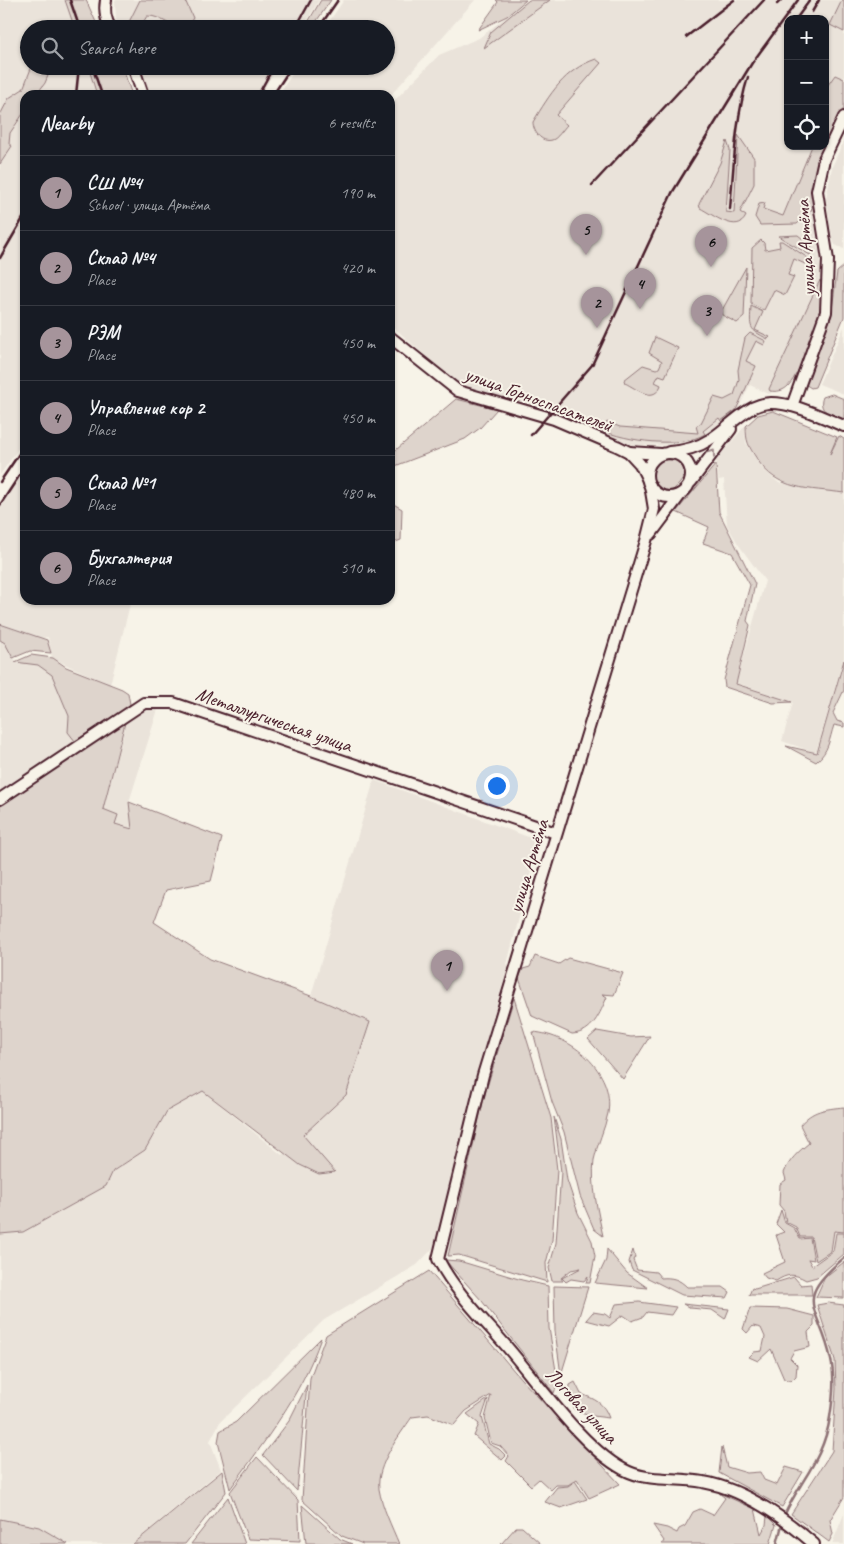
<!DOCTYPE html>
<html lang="en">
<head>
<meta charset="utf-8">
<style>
  :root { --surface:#171b24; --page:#20242c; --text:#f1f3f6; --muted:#9ea1a6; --line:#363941; --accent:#a6949b }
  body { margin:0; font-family:Caveat,sans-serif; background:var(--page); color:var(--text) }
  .controls { position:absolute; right:15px; top:15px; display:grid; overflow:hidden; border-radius:10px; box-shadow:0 1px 4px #0004 }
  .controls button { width:45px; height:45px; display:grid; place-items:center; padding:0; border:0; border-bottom:1px solid var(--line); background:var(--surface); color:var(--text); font:25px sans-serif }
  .you { position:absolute; left:496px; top:785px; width:18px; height:18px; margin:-12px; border:4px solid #fff; border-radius:50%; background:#1a73e8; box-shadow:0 0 0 8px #1a73e833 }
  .badge { display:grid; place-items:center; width:32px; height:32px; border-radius:50%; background:var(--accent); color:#111; font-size:16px; font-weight:700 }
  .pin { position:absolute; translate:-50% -41px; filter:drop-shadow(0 1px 2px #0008) }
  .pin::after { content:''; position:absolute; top:26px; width:18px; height:15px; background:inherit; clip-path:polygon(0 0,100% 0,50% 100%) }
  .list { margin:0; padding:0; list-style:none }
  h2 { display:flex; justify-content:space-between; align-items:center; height:65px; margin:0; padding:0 20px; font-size:21px }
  h2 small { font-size:16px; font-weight:400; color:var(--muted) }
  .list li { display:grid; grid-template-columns:32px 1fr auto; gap:15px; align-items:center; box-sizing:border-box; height:75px; padding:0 20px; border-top:1px solid var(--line) }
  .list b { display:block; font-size:19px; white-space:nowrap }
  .list p { margin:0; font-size:16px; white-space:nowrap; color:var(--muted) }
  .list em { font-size:16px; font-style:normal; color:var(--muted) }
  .icon { flex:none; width:28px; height:28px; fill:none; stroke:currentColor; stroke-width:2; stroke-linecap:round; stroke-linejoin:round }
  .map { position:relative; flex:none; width:844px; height:1544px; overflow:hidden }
  .search { position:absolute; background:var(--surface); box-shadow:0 1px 4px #0004; left:20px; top:20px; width:375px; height:55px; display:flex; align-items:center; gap:12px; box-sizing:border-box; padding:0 18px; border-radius:28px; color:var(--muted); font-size:19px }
  .panel { position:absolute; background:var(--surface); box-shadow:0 1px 4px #0004; left:20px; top:90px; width:375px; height:515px; border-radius:15px }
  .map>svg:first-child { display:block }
  .built { fill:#eae3da; fill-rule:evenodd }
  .green { fill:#ded4cc; stroke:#947a7c }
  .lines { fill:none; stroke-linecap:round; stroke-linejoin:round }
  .stream { stroke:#8e7275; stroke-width:2.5 }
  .minor-casing { stroke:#4a1f2b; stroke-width:14 }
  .minor { stroke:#f7f3e8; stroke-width:10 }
  .rail { stroke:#4a1f2b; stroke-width:2.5 }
  .oneway { stroke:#a0898a }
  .labels { text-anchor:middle; stroke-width:4; stroke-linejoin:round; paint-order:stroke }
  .street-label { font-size:20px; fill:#4a1f2b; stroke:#f7f3e8 }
</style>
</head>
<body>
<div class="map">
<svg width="844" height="1544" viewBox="0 0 844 1544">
  <rect width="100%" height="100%" fill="#f7f3e8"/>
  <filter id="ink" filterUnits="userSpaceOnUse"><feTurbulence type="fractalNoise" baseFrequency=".02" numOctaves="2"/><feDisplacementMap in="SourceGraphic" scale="10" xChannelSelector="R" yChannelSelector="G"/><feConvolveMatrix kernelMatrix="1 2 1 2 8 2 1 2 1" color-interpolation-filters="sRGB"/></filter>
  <g filter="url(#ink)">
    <g class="built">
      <polygon points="0,0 67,0 76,29 29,29 29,66 89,66 98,95 25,95 25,439 0,475"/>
      <polygon points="115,0 319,0 302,29 121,29 116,21"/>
      <polygon points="344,0 475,0 390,96 278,95 298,66 386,66 386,29 324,29"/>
      <path d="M528 0H844V113L812 201 822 276 793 375 769 394 750 385 737 411 692 444 635 446 544 407 459 386 390 324V105L439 55 479 38ZM788 19H825V146H788Z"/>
      <polygon points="140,66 278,66 260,95 150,95"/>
      <polygon points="844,140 844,249 835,245 832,238 826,199 832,167"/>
      <polygon points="844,327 844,394 819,384"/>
      <polygon points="745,426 746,443 763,469 779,483 844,493 844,658 816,753 782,741 793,702 736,683 765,581 738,544 727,525 724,479 719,480 716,460"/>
      <polygon points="25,469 25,600 131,600 110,685 52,658 48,637 42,638 0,624 0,504"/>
      <polygon points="0,638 6,642 16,661 39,663 53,672 79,740 0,795"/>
      <polygon points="159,706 129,802 133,829 115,824 103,809 127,719 145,707"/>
      <polygon points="374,780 539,841 507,964 509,965 497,1003 460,1141 436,1245 417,1265 324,1320 220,1422 210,1441 221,1470 132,1544 68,1544 39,1527 0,1519 0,1234 23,1232 106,1186 113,1171 145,1150 167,1111 203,1091 282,1155 346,1095 370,1022 311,996"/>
      <polygon points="844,1514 844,1544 832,1544"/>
    </g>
    <g class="green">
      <polygon points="65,0 86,0 99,29 75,29"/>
      <path d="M140 0H185L193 18 185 29C171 29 161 15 147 16L139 29H133L129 22Z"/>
      <polygon points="321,0 331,0 311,29 304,29"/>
      <polygon points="496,0 526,0 507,16 478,30 498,2"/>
      <polygon points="529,0 550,0 484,48 491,32"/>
      <polygon points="842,0 844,0 844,32 830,25"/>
      <path d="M596 59 601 63 556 115 567 125C563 129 557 139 552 140 541 143 533 131 533 122 550 94 564 70 596 59Z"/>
      <polygon points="32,66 52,66 45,83 36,95 25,95 25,111 10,133 9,144 12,146 0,164 0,115 9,98 23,89"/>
      <polygon points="88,66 122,66 132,95 97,95"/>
      <polygon points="835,75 844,79 844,108 821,155 814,201 811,211 797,224 760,225 755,217 759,204 765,203 763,209 783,216 812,146 825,146 825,89"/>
      <path d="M738 135 754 158V184L740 212 746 216C738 235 712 214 700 208L699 204 720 163 727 141 730 150 726 212 734 213Z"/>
      <polygon points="798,235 809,244 812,249 810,255 778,236"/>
      <polygon points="761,240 764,243 765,250 780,247 779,241 782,241 808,258 805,264 794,259 788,275 794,277 785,295 774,290 764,310 751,304 752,248"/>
      <polygon points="844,266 844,317 815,387 811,388 805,384 831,317 837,272"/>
      <polygon points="746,267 744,317 737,323 722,315 721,312"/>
      <path d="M820 280C830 298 802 372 788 386 783 391 777 392 770 391L769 389Z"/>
      <path d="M751 306 763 312 755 330 770 337 768 339C748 329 750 328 751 306Z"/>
      <path d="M750 333 766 341 764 345 756 341 746 361 756 366 736 410 721 421 719 418 703 431 705 434C680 449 626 441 601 430L607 422 620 427 698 433 696 426 701 423 714 397 724 400 734 395 739 380 738 370 745 338Z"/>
      <path d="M655 337 678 348 665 377 659 375 655 382 661 385C654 404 637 389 625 383L624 380 643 365 656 369 659 368 662 361 649 353Z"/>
      <path d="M832 394 844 399V419C832 415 817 412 823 397Z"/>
      <polygon points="456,399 497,409 480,428 465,439 390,468 390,455"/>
      <path d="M773 411 837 437 830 454 839 436 844 439V493C809 488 777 491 757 459 748 445 746 442 746 426L758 415Z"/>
      <path d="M660 460H677L687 467C686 478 676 490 666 494 656 491 651 477 652 467Z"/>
      <polygon points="716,464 719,512 755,584 747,621 750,625 736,684 792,702 773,703 725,687 724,680 750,585 732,553 703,543 709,527 676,512"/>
      <polygon points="390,502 402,509 401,540 390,544"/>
      <polygon points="0,624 47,640 51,653 30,651 13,658 5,643 0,640"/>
      <polygon points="31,655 53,658 66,667 122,689 128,693 130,704 124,710 75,741 68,732 69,716 52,675 38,665 15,662"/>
      <path d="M844 660V690L833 713 837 721 844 723V727L834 725C829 740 829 751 816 762L786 746 817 753Z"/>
      <polygon points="126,719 103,809 118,815 115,824 132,829 129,802 222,838 211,881 166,890 154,922 210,959 311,996 370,1022 346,1095 303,1135 335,1172 319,1174 300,1165 203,1091 167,1111 145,1150 113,1171 106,1186 23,1232 0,1234 0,806"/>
      <path d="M535 956 559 964 568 958 623 973 614 995 602 994 607 997C600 1013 593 1033 572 1034L532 1016 519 978 523 969 530 967Z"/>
      <polygon points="514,998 551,1118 557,1170 552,1240 546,1263 547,1282 459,1255 448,1256 484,1097"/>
      <polygon points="597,1031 631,1037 650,1036 623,1079 588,1039"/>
      <path d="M533 1032C571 1035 615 1071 608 1113 605 1129 597 1144 594 1160 591 1184 598 1213 603 1236L594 1229 580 1196 564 1132 552 1102Z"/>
      <path d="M844 1107V1232L834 1231 831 1251 816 1261 811 1237H800L796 1227 786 1222 784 1211 779 1205 780 1184 786 1180 784 1173C789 1160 798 1152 809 1143L800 1125C812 1110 825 1109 844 1107Z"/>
      <polygon points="554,1117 561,1139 567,1180 578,1213 592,1241 595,1256 590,1283 586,1283 588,1276 584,1281 571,1279 566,1282 562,1278 581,1268 571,1270 561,1278 563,1281 552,1281 549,1268 556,1243 561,1172"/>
      <path d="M781 1210 785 1223 794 1228 800 1239 810 1238 814 1260 808 1259 812 1266 833 1251 836 1233H844V1254L817 1277 806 1280C794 1273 787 1274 776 1281L766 1278 762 1273 785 1262 776 1235 784 1232 776 1224Z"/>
      <polygon points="607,1249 627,1273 648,1288 595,1283 606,1260"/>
      <path d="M633 1250 635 1257 633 1260 637 1270 656 1272 661 1278C672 1277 679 1279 687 1287H723L730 1292 727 1298 682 1295 632 1270 629 1262Z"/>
      <polygon points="445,1260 459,1261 522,1280 548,1286 549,1328 558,1383 554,1393 482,1301"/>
      <polygon points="844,1262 844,1298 816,1297 825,1277"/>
      <path d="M429 1271 521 1379 620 1484 589 1498 577 1479 568 1485H556L551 1490 539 1479 531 1486 506 1461 509 1456 500 1446 491 1443 485 1418 491 1395 466 1411 454 1425 428 1415 412 1417C399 1436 376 1465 379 1489 382 1507 392 1527 399 1544H363L342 1536 302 1500 310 1378 326 1335Z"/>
      <polygon points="794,1277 801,1285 811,1284 812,1295 749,1295 752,1288 755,1289"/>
      <polygon points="554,1286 588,1287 561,1375 555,1331"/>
      <polygon points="639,1302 676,1307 671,1315 647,1312 643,1317 632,1321 623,1315 609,1326 586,1320 593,1312 605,1314 610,1318 616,1304"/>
      <polygon points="828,1303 844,1305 844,1497 830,1520 833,1534 829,1542 791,1514 832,1451 836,1389 835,1360 817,1305"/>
      <polygon points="683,1304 729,1309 725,1319 712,1310 690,1308"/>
      <polygon points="750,1308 787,1309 814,1316 814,1326 808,1332 810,1347 794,1351 790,1358 797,1365 796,1376 791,1381 784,1379 771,1349 758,1361 749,1357 754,1352 762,1351 765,1337 761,1328 753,1326 747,1333 743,1329"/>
      <path d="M321 1338C301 1395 265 1441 230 1489L218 1442 220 1431 236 1422Z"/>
      <path d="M575 1382 581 1394C595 1399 604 1403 609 1418L593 1416 575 1410 569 1399 570 1385Z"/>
      <polygon points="307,1385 297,1491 263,1455 289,1421"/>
      <polygon points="488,1399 482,1417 489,1444 499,1449 506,1456 502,1460 474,1436 479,1424 467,1414"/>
      <polygon points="722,1447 727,1467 747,1473 760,1472 764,1480 777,1485 786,1467 803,1472 782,1507 719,1473"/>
      <polygon points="257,1457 298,1500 300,1541 248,1539 230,1492"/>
      <polygon points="222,1471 226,1492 185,1544 133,1544"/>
      <polygon points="575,1481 587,1499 561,1508 545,1502 557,1487 568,1486"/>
      <polygon points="719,1493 755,1509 761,1534 766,1525 767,1516 776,1525 770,1544 662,1544 664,1541 653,1525 667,1528 677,1533 679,1529 685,1526 693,1512 700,1509 713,1515 725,1498"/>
      <polygon points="228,1497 245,1544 191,1544"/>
      <polygon points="302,1505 340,1539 352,1544 306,1543"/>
      <polygon points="0,1519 39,1527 68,1544 0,1544"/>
      <polygon points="516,1527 522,1527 541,1544 501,1544"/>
    </g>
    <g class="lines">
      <g class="stream">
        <path d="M784 1516C800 1480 824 1459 830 1417 833 1399 835 1377 831 1360 820 1306 790 1302 844 1258"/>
        <polyline points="777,1544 783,1521"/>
      </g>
      <defs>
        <g id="minor">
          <path d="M106 0C104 11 105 19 111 29"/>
          <polyline points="133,66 143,95"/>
          <polyline points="390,337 458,391 554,419 617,446 629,452 640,464 647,478"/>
          <polyline points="792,406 826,312 828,260 817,191 824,159 844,117"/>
          <polyline points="629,452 661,454"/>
          <path d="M669 452C683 451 697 448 709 440 728 429 747 403 771 403 795 403 821 417 844 426"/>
          <circle cx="669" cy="475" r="22"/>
          <polyline points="691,482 731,429"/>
          <path d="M650 485 654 509 646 541 483 1075 438 1259C455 1292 484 1320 508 1348 539 1384 586 1453 629 1472 653 1482 678 1477 703 1482 744 1489 784 1518 814 1544"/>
          <polyline points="651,534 681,494"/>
          <polyline points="0,799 144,703 173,703 556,833"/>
        </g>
      </defs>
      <use href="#minor" class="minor-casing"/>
      <use href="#minor" class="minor"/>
      <g class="rail">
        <polyline points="70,0 80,29"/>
        <polyline points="777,4 781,0"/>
        <polyline points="812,12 819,0"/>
        <polyline points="796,19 810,0"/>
        <polyline points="295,29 311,0"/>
        <polyline points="318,29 338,0"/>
        <polyline points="686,37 734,0"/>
        <polyline points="92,66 102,95"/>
        <polyline points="76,95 79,66"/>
        <polyline points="258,95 274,66"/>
        <polyline points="273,95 292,66"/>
        <polyline points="592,185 764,0"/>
        <path d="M730 209C734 165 735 120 748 77"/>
        <polyline points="0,258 25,215"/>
        <polyline points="531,435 592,365 672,193 752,63 798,0"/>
        <polyline points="0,482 25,445"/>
        <polyline points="0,505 25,467"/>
      </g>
    </g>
    <defs><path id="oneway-chevron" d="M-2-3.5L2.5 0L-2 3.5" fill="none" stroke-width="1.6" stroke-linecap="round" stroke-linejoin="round" transform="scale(1.25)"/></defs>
    <use class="oneway" href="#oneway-chevron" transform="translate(712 453) rotate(-53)"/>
  </g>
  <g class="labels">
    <g class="street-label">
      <text transform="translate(805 248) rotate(-94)" y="7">улица Артёма</text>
      <text transform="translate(539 399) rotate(20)" y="7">улица Горноспасателей</text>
      <text transform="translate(274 719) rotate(19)" y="7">Металлургическая улица</text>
      <text transform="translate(528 866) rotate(-73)" y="7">улица Артёма</text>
      <text transform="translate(582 1405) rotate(47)" y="7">Логовая улица</text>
    </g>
  </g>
</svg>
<div class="controls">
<button>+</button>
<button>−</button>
<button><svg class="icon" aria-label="locate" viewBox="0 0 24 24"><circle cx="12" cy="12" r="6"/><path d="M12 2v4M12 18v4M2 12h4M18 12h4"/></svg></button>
</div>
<div class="you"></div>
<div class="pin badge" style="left:447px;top:991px">1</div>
<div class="pin badge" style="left:597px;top:328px">2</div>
<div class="pin badge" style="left:707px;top:336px">3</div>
<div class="pin badge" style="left:640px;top:309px">4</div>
<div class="pin badge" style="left:586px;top:255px">5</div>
<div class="pin badge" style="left:711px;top:267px">6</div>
<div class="search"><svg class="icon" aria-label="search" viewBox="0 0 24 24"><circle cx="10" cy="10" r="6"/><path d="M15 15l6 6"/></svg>Search here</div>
<section class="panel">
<h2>Nearby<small>6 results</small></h2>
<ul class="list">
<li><span class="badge">1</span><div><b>СШ №4</b><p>School · улица Артёма</p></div><em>190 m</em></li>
<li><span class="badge">2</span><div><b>Склад №4</b><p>Place</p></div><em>420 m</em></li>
<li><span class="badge">3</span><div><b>РЭМ</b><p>Place</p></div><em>450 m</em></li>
<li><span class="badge">4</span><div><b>Управление кор 2</b><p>Place</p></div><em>450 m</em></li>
<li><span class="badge">5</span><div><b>Склад №1</b><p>Place</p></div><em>480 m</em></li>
<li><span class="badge">6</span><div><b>Бухгалтерия</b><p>Place</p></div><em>510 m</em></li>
</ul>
</section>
</div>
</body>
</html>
